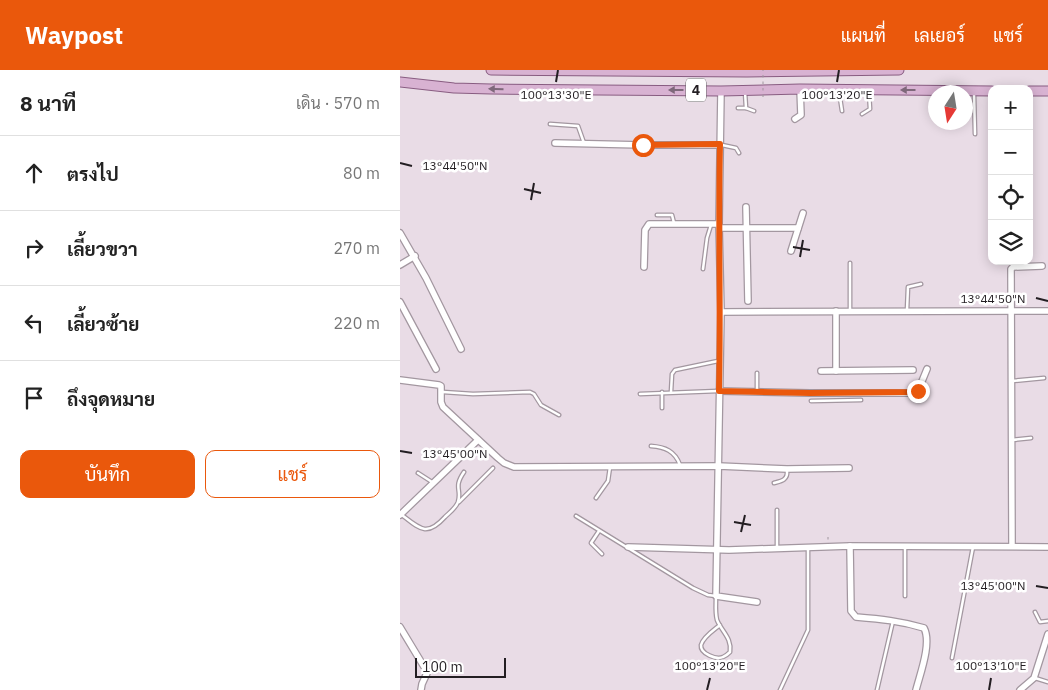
<!DOCTYPE html>
<html lang="th">
<head>
<meta charset="utf-8">
<style>
  :root { --surface:#fff; --page:#f2f2f2; --text:#222; --muted:#767676; --line:#e0e0e0; --accent:#ea580c }
  body { margin:0; font-family:"IBM Plex Sans",Sarabun,sans-serif; background:var(--page); color:var(--text) }
  .controls { position:absolute; right:15px; top:15px; display:grid; overflow:hidden; border-radius:10px; box-shadow:0 2px 12px #0003 }
  .controls button { width:45px; height:45px; display:grid; place-items:center; padding:0; border:0; border-bottom:1px solid var(--line); background:var(--surface); color:var(--text); font:25px sans-serif }
  .compass { position:absolute; left:528px; top:15px; width:45px; height:45px; border-radius:50%; background:var(--surface); box-shadow:0 2px 12px #0003; rotate:192deg }
  .scale { position:absolute; left:15px; bottom:12px; width:91px; box-sizing:border-box; padding-left:5px; border:2px solid #231e22; border-top:0; font-size:14px; line-height:18px; white-space:nowrap; color:#231e22; -webkit-text-stroke:4px #fff; paint-order:stroke }
  .stop { position:absolute; width:15px; height:15px; margin:-11px; border:4px solid #ea580c; border-radius:50%; background:#fff }
  .stop.end { background:#ea580c; border-color:#fff; box-shadow:0 1px 5px #0008 }
  .list { margin:0; padding:0; list-style:none }
  h2 { display:flex; justify-content:space-between; align-items:center; height:65px; margin:0; padding:0 20px; font-size:21px }
  h2 small { font-size:16px; font-weight:400; color:var(--muted) }
  .list li { display:grid; grid-template-columns:32px 1fr auto; gap:15px; align-items:center; box-sizing:border-box; height:75px; padding:0 20px; border-top:1px solid var(--line) }
  .list b { display:block; font-size:19px; white-space:nowrap }
  .list em { font-size:16px; font-style:normal; color:var(--muted) }
  .actions { display:flex; gap:10px; padding:15px 20px }
  .actions a { flex:1; padding:11px 0; border:1px solid var(--accent); border-radius:10px; text-align:center; font-size:18px; color:var(--accent) }
  .actions .main { background:var(--accent); color:#fff }
  .icon { flex:none; width:28px; height:28px; fill:none; stroke:currentColor; stroke-width:2; stroke-linecap:round; stroke-linejoin:round }
  .map { position:relative; flex:none; width:648px; height:620px; overflow:hidden }
  header { display:flex; align-items:center; gap:30px; box-sizing:border-box; height:70px; padding:0 25px; background:var(--accent); color:#fff }
  header strong { font-size:24px }
  nav { display:flex; gap:28px; margin-inline-start:auto; font-size:18px }
  main { display:flex }
  aside { flex:1; background:var(--surface) }
  .map>svg:first-child { display:block }
  .lines { fill:none; stroke-linecap:round; stroke-linejoin:round }
  .service-casing { stroke:#a397a0; stroke-width:5 }
  .minor-casing { stroke:#a397a0; stroke-width:8 }
  .primary-casing { stroke:#885c81; stroke-width:11 }
  .path { stroke:#a0969e; stroke-width:1; stroke-dasharray:2.5 4; stroke-linecap:butt }
  .service { stroke:#fff; stroke-width:2.5 }
  .minor { stroke:#fff; stroke-width:5.5 }
  .primary { stroke:#d8b2d2; stroke-width:9 }
  .path-bridge { stroke:#a0969e; stroke-width:1; stroke-dasharray:2.5 4; stroke-linecap:butt }
  .oneway { fill:#7e687a }
  .route { stroke:#ea580c; stroke-width:6 }
  .ticks { fill:none; stroke:#231e22; stroke-width:2 }
  .labels { text-anchor:middle; stroke-width:5; stroke-linejoin:round; paint-order:stroke }
  .shield { fill:#fff; stroke:#656264; stroke-width:1 }
  .shield-label { font-size:14px; font-weight:bold; fill:#231e22 }
  .ticks-label { font-size:12px; text-anchor:middle; fill:#231e22; stroke:#fff; stroke-width:5; stroke-linejoin:round; paint-order:stroke }
</style>
</head>
<body>
<header>
<strong>Waypost</strong>
<nav><a>แผนที่</a><a>เลเยอร์</a><a>แชร์</a></nav>
</header>
<main>
<aside>
<h2>8 นาที<small>เดิน · 570 m</small></h2>
<ul class="list">
<li><svg class="icon" aria-label="ahead" viewBox="0 0 24 24"><path d="M12 20V5M6 11l6-6 6 6"/></svg><div><b>ตรงไป</b></div><em>80 m</em></li>
<li><svg class="icon" aria-label="right" viewBox="0 0 24 24"><path d="M7 20v-9h11M14 6l5 5-5 5"/></svg><div><b>เลี้ยวขวา</b></div><em>270 m</em></li>
<li><svg class="icon" aria-label="left" viewBox="0 0 24 24"><path d="M17 20v-9H6M10 6l-5 5 5 5"/></svg><div><b>เลี้ยวซ้าย</b></div><em>220 m</em></li>
<li><svg class="icon" aria-label="arrive" viewBox="0 0 24 24"><path d="M6 21V4h12l-3 4 3 4H6"/></svg><div><b>ถึงจุดหมาย</b></div></li>
</ul>
<div class="actions"><a class="main">บันทึก</a><a>แชร์</a></div>
</aside>
<div class="map">
<svg width="648" height="620" viewBox="0 0 648 620">
  <rect width="100%" height="100%" fill="#e9dce6"/>
  <g class="lines">
    <defs>
      <g id="service">
        <polyline points="439,21 442,41"/>
        <polyline points="345,22 346,38 354,41"/>
        <polyline points="574,23 575,64"/>
        <polyline points="338,38 346,38"/>
        <polyline points="462,44 470,39 469,22"/>
        <polyline points="150,54 178,56 184,73"/>
        <polyline points="322,75 336,78 339,83"/>
        <polyline points="257,145 272,145 274,153"/>
        <polyline points="303,199 307,168 311,155"/>
        <polyline points="507,240 508,217 521,214"/>
        <polyline points="450,241 450,193"/>
        <polyline points="612,311 644,308"/>
        <polyline points="357,320 357,303"/>
        <polyline points="43,322 73,324 130,322 134,324 141,335 159,345"/>
        <polyline points="271,322 272,304 275,300 318,291"/>
        <polyline points="240,324 318,321"/>
        <polyline points="411,331 461,330"/>
        <polyline points="262,338 262,322"/>
        <polyline points="612,370 631,368"/>
        <path d="M251 376C265 377 275 381 280 395"/>
        <polyline points="18,403 32,412"/>
        <path d="M374 413C381 411 388 410 387 401"/>
        <polyline points="196,428 208,411 210,397"/>
        <polyline points="59,432 93,398"/>
        <polyline points="377,440 377,477"/>
        <path d="M2 445C20 459 27 467 45 447 49 443 56 438 58 432 62 419 53 418 64 402"/>
        <path d="M176 446 293 518 308 525 316 526C316 534 315 542 317 550 322 562 332 568 330 582 328 584 326 586 323 587 317 590 300 584 301 575 303 567 314 560 320 555"/>
        <polyline points="199,461 191,473 202,484"/>
        <polyline points="567,513 584,516"/>
        <polyline points="505,526 505,478"/>
        <polyline points="635,542 640,552 648,551"/>
        <polyline points="552,588 573,477"/>
        <polyline points="635,608 648,612"/>
        <polyline points="380,620 408,560 408,478"/>
        <polyline points="477,620 493,551"/>
      </g>
      <g id="minor">
        <polyline points="321,21 319,154 321,242 316,526 357,532"/>
        <polyline points="395,49 401,45 400,19"/>
        <polyline points="155,73 243,75 320,75"/>
        <polyline points="346,137 348,231"/>
        <polyline points="320,158 398,158"/>
        <polyline points="0,163 26,208 61,279"/>
        <polyline points="391,181 403,143"/>
        <polyline points="0,195 15,186"/>
        <polyline points="244,197 245,160 249,154 319,154"/>
        <polyline points="0,232 36,299"/>
        <polyline points="436,241 436,301"/>
        <polyline points="321,242 648,241"/>
        <polyline points="421,301 513,300"/>
        <polyline points="0,310 39,315 41,316 41,332 43,337 98,388 104,393 114,397 319,396 387,399 449,398"/>
        <polyline points="319,321 410,323 515,323 518,321 527,299"/>
        <polyline points="0,445 78,370"/>
        <path d="M450 476 451 541 456 547C480 549 501 551 524 558 532 573 520 604 516 620"/>
        <polyline points="612,476 611,199 613,197 642,196"/>
        <polyline points="228,477 329,480 450,476 648,477"/>
        <polyline points="0,557 26,600 27,603 22,614 21,620"/>
        <polyline points="620,620 634,608 648,564"/>
      </g>
      <g id="primary">
        <polyline points="91,0 347,2 499,0"/>
        <polyline points="0,12 54,18 91,19 321,21 400,19 592,21"/>
        <polyline points="629,21 648,21"/>
      </g>
    </defs>
    <use href="#service" class="service-casing"/>
    <use href="#minor" class="minor-casing"/>
    <use href="#primary" class="primary-casing"/>
    <polyline class="path" points="428,467 428,472"/>
    <use href="#service" class="service"/>
    <use href="#minor" class="minor"/>
    <use href="#primary" class="primary"/>
    <polyline class="path-bridge" points="363,27 363,0"/>
  </g>
  <defs><path id="oneway-solid" d="M-6-.8H1V-3.2L6.5 0L1 3.2V.8H-6Z" transform="scale(1.25)"/></defs>
  <g class="oneway">
    <use href="#oneway-solid" transform="translate(96 19) rotate(-179)"/>
    <use href="#oneway-solid" transform="translate(276 20) rotate(-180)"/>
    <use href="#oneway-solid" transform="translate(508 20) rotate(-180)"/>
  </g>
  <g class="lines">
    <path class="route" d="M243 75 320 74C318 157 321 239 319 321L410 323 515 322 518 321"/>
  </g>
  <path class="ticks" d="M156 12 158 0M437 12 439 0M0 93 12 96M124 119 141 123M131 130 134 113M393 177 410 180M400 187 403 170M636 228 648 231M0 381 12 383M334 452 351 455M341 462 345 445M636 516 648 518M307 620 310 608M589 620 591 608"/>
  <g class="labels">
    <rect class="shield" x="286" y="8.5" width="20" height="23" rx="4"/>
    <g class="shield-label">
      <text x="296" y="25">4</text>
    </g>
  </g>
  <g class="ticks-label">
    <text x="156" y="29">100°13'30"E</text>
    <text x="437" y="29">100°13'20"E</text>
    <text x="55" y="100">13°44'50"N</text>
    <text x="593" y="233">13°44'50"N</text>
    <text x="55" y="388">13°45'00"N</text>
    <text x="593" y="520">13°45'00"N</text>
    <text x="310" y="600">100°13'20"E</text>
    <text x="591" y="600">100°13'10"E</text>
  </g>
</svg>
<div class="controls">
<button>+</button>
<button>−</button>
<button><svg class="icon" aria-label="locate" viewBox="0 0 24 24"><circle cx="12" cy="12" r="6"/><path d="M12 2v4M12 18v4M2 12h4M18 12h4"/></svg></button>
<button><svg class="icon" aria-label="layers" viewBox="0 0 24 24"><path d="M12 4l9 5-9 5-9-5zM3 14l9 5 9-5"/></svg></button>
</div>
<svg class="compass" viewBox="-18 -18 36 36"><path d="M0-13l5 13h-10z" fill="#e53935"/><path d="M0 13l5-13h-10z" fill="#767676"/></svg>
<div class="scale">100 m</div>
<div class="stop" style="left:243px;top:75px"></div>
<div class="stop end" style="left:518px;top:321px"></div>
</div>
</main>
</body>
</html>
